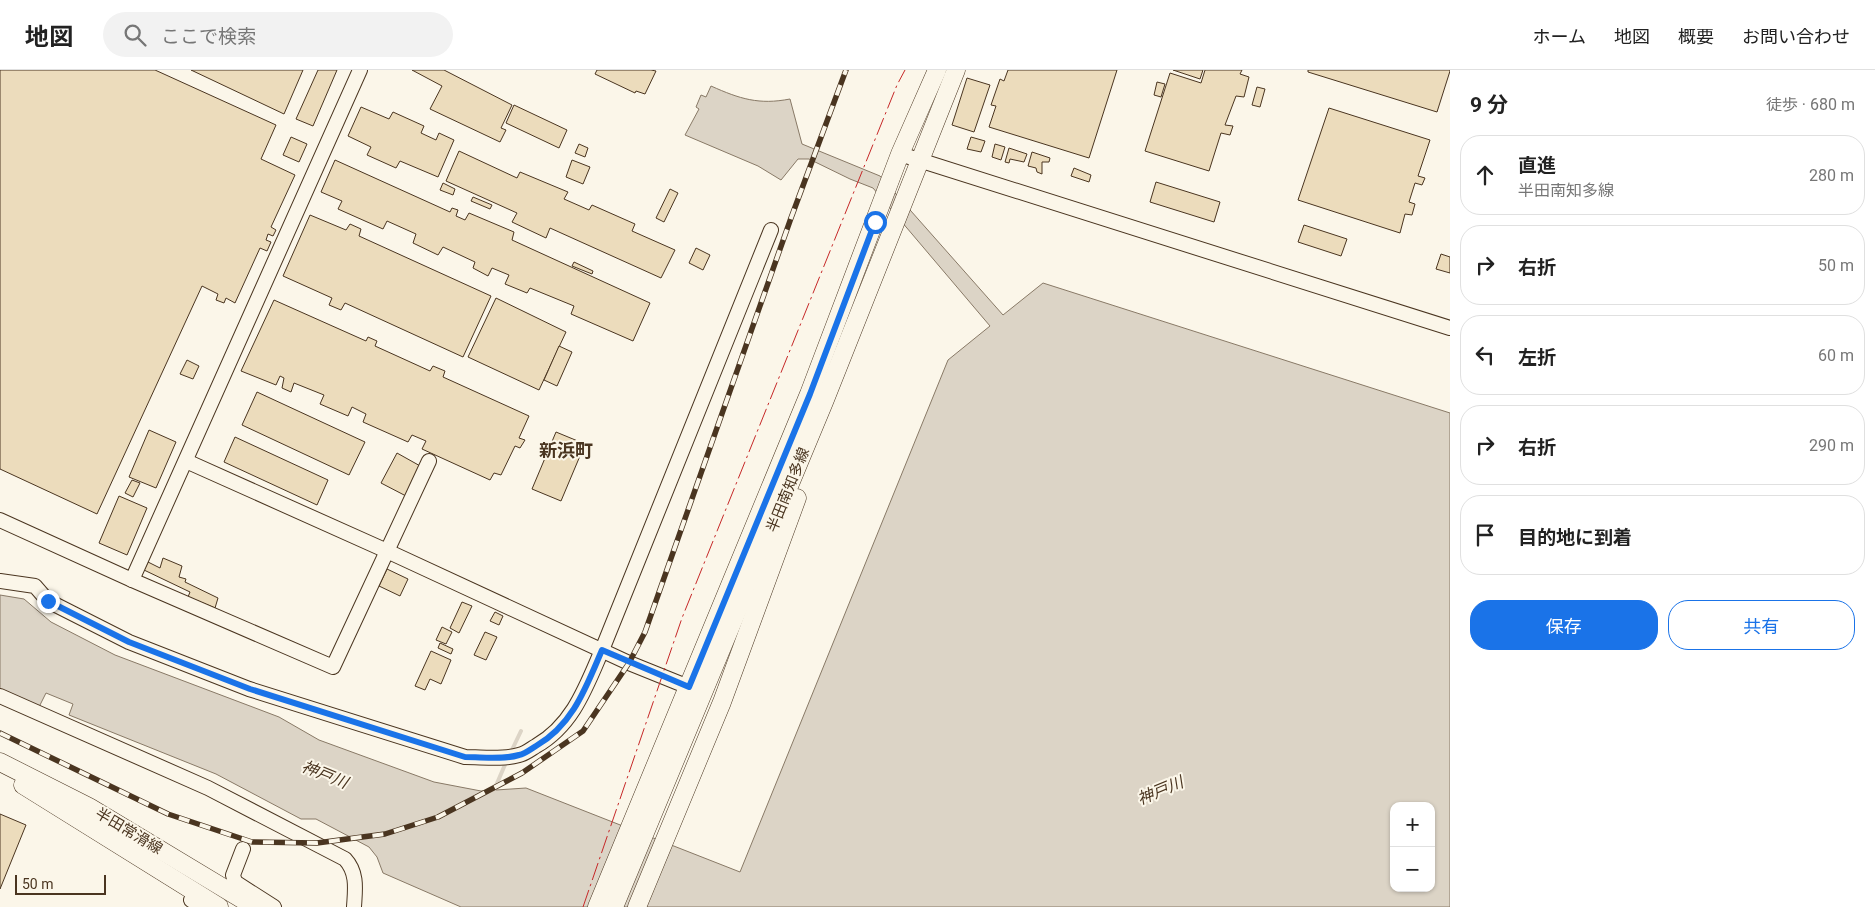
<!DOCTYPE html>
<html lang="ja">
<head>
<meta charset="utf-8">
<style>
  :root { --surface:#fff; --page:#f2f2f2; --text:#222; --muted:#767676; --line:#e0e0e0; --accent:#1a73e8 }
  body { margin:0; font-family:Roboto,"Noto Sans JP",sans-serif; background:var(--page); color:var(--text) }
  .controls { position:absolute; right:15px; bottom:15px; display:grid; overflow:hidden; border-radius:10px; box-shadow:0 1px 4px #0004 }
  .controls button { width:45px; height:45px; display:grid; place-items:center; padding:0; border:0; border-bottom:1px solid var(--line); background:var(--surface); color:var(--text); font:25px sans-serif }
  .scale { position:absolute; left:15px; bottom:12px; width:91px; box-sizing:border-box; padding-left:5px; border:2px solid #4a3520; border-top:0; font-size:14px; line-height:18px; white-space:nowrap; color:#4a3520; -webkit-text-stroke:4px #fbf6e9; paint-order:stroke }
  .stop { position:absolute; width:15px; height:15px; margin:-11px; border:4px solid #1a73e8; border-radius:50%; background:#fff }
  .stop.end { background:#1a73e8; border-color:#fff; box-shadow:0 1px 5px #0008 }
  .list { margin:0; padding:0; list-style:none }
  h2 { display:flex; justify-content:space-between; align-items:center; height:65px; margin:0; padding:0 20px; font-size:21px }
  h2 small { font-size:16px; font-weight:400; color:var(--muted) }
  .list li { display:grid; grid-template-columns:32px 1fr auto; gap:15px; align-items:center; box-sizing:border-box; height:80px; margin:0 10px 10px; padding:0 10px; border:1px solid var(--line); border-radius:20px }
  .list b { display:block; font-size:19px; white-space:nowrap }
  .list p { margin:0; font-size:16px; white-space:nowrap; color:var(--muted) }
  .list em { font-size:16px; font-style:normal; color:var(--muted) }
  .actions { display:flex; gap:10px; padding:15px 20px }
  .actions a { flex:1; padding:11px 0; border:1px solid var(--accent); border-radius:20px; text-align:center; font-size:18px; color:var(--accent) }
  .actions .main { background:var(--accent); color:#fff }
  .icon { flex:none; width:28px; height:28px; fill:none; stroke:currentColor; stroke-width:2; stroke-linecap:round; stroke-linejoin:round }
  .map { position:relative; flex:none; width:1450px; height:837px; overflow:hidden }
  header { display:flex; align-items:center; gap:30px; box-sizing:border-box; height:70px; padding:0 25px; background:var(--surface); border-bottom:1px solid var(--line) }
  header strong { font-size:24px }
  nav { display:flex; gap:28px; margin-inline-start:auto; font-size:18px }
  .search { width:350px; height:45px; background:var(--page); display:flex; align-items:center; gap:12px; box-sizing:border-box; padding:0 18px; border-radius:28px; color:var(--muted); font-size:19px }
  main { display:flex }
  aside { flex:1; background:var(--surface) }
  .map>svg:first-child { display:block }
  .water { fill:#dcd4c6; stroke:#887966; fill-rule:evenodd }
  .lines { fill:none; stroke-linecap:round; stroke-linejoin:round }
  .stream { stroke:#dcd4c6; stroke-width:4 }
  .building { fill:#ecdcbc; stroke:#4a3520 }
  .minor-casing { stroke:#4a3520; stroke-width:16 }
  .major-casing { stroke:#4a3520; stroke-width:19 }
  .minor { stroke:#fbf6e9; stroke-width:14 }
  .major { stroke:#fbf6e9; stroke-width:18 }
  .rail-casing { stroke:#4a3520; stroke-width:5.5 }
  .rail { stroke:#fbf6e9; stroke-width:4; stroke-dasharray:11; stroke-linecap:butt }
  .power { stroke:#c62828; stroke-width:1; stroke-dasharray:18 4 2.5 4; stroke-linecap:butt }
  .route { stroke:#1a73e8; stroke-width:6 }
  .labels { text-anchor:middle; stroke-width:4; stroke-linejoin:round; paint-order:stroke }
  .street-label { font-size:15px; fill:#4a3520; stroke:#fbf6e9 }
  .water-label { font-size:16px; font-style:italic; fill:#4a3520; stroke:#fbf6e9 }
  .quarter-label { font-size:18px; font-weight:bold; fill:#4a3520; stroke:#fbf6e9 }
</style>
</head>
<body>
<header>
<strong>地図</strong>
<div class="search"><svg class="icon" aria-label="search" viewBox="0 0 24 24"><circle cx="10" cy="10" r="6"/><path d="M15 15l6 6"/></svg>ここで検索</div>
<nav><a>ホーム</a><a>地図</a><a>概要</a><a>お問い合わせ</a></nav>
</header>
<main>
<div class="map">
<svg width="1450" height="837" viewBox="0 0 1450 837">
  <rect width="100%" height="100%" fill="#fbf6e9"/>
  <path class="water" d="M711 16C740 29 759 35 790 29L802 74 880 106 1003 245 1043 213 1450 343V837H461L383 803 377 787 369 777 316 749H301L216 704 69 645 73 634 46 623 38 639 0 622V525L24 529 51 552 115 585 279 647 319 670 434 712 481 721 526 718 740 802 948 290 990 256 873 118 850 109 809 89H798L781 110 758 96 685 65 699 39 696 37 701 25 706 27ZM1394 736H1431V818H1394Z"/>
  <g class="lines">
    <g class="stream">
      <polyline points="510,684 521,661"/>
      <polyline points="492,725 507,690"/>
    </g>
  </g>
  <g class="building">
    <polygon points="0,0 155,0 276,55 261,89 295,105 271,157 276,160 273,166 268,164 266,170 271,172 267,181 260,178 235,233 226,228 224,233 216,230 218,224 202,216 97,444 0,399"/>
    <polygon points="191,0 303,0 284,44"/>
    <polygon points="318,0 337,0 313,56 296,49"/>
    <polygon points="412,0 444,0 512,35 501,58 506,60 500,72 430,39 442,16"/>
    <polygon points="597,0 651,0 656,1 645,24 636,21 635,23 595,4"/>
    <polygon points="1008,0 1117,0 1089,88 989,57 996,36 991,35 1000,9 1004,11"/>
    <polygon points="1173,0 1203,0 1200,9"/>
    <polygon points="1205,0 1242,0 1240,4 1249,7 1244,27 1236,26 1225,55 1233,56 1230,65 1221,63 1209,101 1145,81 1170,3 1201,13"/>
    <polygon points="1308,0 1450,0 1450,1 1437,42 1308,2"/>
    <polygon points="967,8 990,15 974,62 952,55"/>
    <polygon points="1157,12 1165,14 1161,27 1154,25"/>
    <polygon points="1257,17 1265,19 1260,37 1252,35"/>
    <polygon points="514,35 567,60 559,78 506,53"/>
    <polygon points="361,37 389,49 393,42 424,56 421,63 436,70 439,63 454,70 438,107 400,91 396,98 367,85 371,77 348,66"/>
    <polygon points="1329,38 1430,70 1418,106 1425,108 1422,115 1415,113 1409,132 1415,134 1412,145 1405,144 1400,163 1298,130"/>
    <polygon points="291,67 307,74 299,92 283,85"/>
    <polygon points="971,67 985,71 981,82 967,79"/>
    <polygon points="579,74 588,78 585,87 575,83"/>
    <polygon points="995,74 1005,77 1001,90 992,87"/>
    <polygon points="1009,78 1027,84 1024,92 1010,89 1009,93 1005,92"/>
    <polygon points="459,81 517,108 520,102 568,122 564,129 589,140 592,135 635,154 632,161 675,180 661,208 550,158 546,168 512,152 517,143 446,111"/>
    <polygon points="1032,82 1050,88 1049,92 1042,92 1042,104 1037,102 1036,98 1028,96"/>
    <polygon points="335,90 450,142 452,138 458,140 456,146 465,150 469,143 514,162 512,170 650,233 633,271 571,244 574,236 530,218 527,223 505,214 509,205 492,198 488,206 473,198 475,192 443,177 438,185 413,173 416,164 387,151 383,159 338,139 342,131 321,122"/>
    <polygon points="572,90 590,97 583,114 566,107"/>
    <polygon points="1074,98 1091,105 1089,112 1071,106"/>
    <polygon points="1156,112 1220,132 1214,152 1150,132"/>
    <polygon points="443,113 455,119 453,125 440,120"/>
    <polygon points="670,119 678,123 664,152 656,148"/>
    <polygon points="473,127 492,135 490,139 471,131"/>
    <polygon points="310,145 346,160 350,154 361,159 359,166 491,226 463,287 345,233 341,240 329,235 332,228 283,206"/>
    <polygon points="1304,155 1347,169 1341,186 1298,172"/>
    <polygon points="696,178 710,185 703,200 689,193"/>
    <polygon points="1441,184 1450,187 1450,203 1436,199"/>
    <polygon points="574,192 593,201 592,204 572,196"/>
    <polygon points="496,228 566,262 539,320 468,287"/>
    <polygon points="274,230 366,271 368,267 377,271 375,276 430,301 433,296 445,301 443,307 529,346 519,368 525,370 520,378 515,376 501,405 494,403 490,410 422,379 426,371 412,365 408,372 363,352 366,344 352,337 348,346 320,334 324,325 294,313 291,322 282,318 284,308 280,306 276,315 241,301"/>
    <polygon points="559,276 572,282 557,316 544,310"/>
    <polygon points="187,290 199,296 193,309 180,304"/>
    <polygon points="257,322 365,372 349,405 242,355"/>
    <polygon points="149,360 176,372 156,418 129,407"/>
    <polygon points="556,362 585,374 561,431 532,419"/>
    <polygon points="235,367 328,410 317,435 224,392"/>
    <polygon points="397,383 422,397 406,426 381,413"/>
    <polygon points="132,410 140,413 133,427 125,423"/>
    <polygon points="119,426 147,438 127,485 99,473"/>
    <polygon points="163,488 182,496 179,507 186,509 185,512 218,528 215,538 188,527 190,522 144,500 148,492 160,498"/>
    <polygon points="387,499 408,509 400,526 379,516"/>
    <polygon points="462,532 472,536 459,563 450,558"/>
    <polygon points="495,542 503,546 499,555 490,551"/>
    <polygon points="442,557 452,562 446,574 436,570"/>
    <polygon points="485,562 497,567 486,590 474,585"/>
    <polygon points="440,573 453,579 451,584 438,578"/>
    <polygon points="431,581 451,590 441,614 430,609 425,620 415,616"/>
    <polygon points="0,744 26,755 0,819"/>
  </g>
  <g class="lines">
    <defs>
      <g id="minor">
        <polyline points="900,84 1450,258"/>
        <polyline points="186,391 387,481 629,593 696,620"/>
        <polyline points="0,450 132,510 333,597 429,391"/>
        <polyline points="132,510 360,0"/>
        <path d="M0 511 35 516 48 531 129 572 249 619 465 687C483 687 502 690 519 685 525 684 531 679 536 676 573 655 586 617 602 580L771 160"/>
        <path d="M0 626 208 718 345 789C358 803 355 820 354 837"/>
        <polyline points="243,779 233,805 235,812 274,837"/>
        <polyline points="191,830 202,837"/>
      </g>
      <g id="major">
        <polyline points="0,692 89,737 255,837"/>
        <polyline points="23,715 219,837"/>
        <polyline points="597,837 809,324 900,84 937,0"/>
        <polyline points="614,837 824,332 956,0"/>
        <polyline points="637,837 722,632 797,428"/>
      </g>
    </defs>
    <use href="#minor" class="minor-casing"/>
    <use href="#major" class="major-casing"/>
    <use href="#minor" class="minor"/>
    <use href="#major" class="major"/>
    <defs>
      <polyline id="rail" points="0,663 168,744 252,772 317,773 385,764 438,747 522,703 583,661 629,593 645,562 791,148 846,0"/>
    </defs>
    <use href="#rail" class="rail-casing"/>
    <use href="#rail" class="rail"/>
    <polyline class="power" points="583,837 682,548 897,15 905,0"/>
  </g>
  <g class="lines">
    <path class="route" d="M48 531 129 572 250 619 465 687C483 687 502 690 519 685 525 684 531 679 536 676 573 655 586 617 602 580L689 617 810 324 875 152"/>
  </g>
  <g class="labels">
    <g class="street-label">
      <text transform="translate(788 420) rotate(-68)" y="5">半田南知多線</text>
      <text transform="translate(129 761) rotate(31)" y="5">半田常滑線</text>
    </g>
    <g class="water-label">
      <text transform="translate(325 704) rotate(22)" y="6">神戸川</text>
      <text transform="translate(1160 720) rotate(-23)" y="6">神戸川</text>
    </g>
    <g class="quarter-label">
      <text x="566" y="387">新浜町</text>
    </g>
  </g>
</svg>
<div class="controls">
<button>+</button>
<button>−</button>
</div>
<div class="scale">50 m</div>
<div class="stop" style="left:875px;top:152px"></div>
<div class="stop end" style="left:48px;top:531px"></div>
</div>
<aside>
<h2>9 分<small>徒歩 · 680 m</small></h2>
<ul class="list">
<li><svg class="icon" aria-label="ahead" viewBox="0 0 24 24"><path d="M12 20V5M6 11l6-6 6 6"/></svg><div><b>直進</b><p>半田南知多線</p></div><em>280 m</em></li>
<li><svg class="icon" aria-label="right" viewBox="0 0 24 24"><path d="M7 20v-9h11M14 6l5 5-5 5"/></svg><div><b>右折</b></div><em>50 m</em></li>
<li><svg class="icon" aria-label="left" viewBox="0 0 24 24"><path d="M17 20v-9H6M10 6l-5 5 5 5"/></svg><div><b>左折</b></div><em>60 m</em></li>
<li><svg class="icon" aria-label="right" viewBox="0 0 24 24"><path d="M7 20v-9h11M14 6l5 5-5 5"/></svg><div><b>右折</b></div><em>290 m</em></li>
<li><svg class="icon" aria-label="arrive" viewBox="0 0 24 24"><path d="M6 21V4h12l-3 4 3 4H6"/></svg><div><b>目的地に到着</b></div></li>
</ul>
<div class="actions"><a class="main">保存</a><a>共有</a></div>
</aside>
</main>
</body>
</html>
